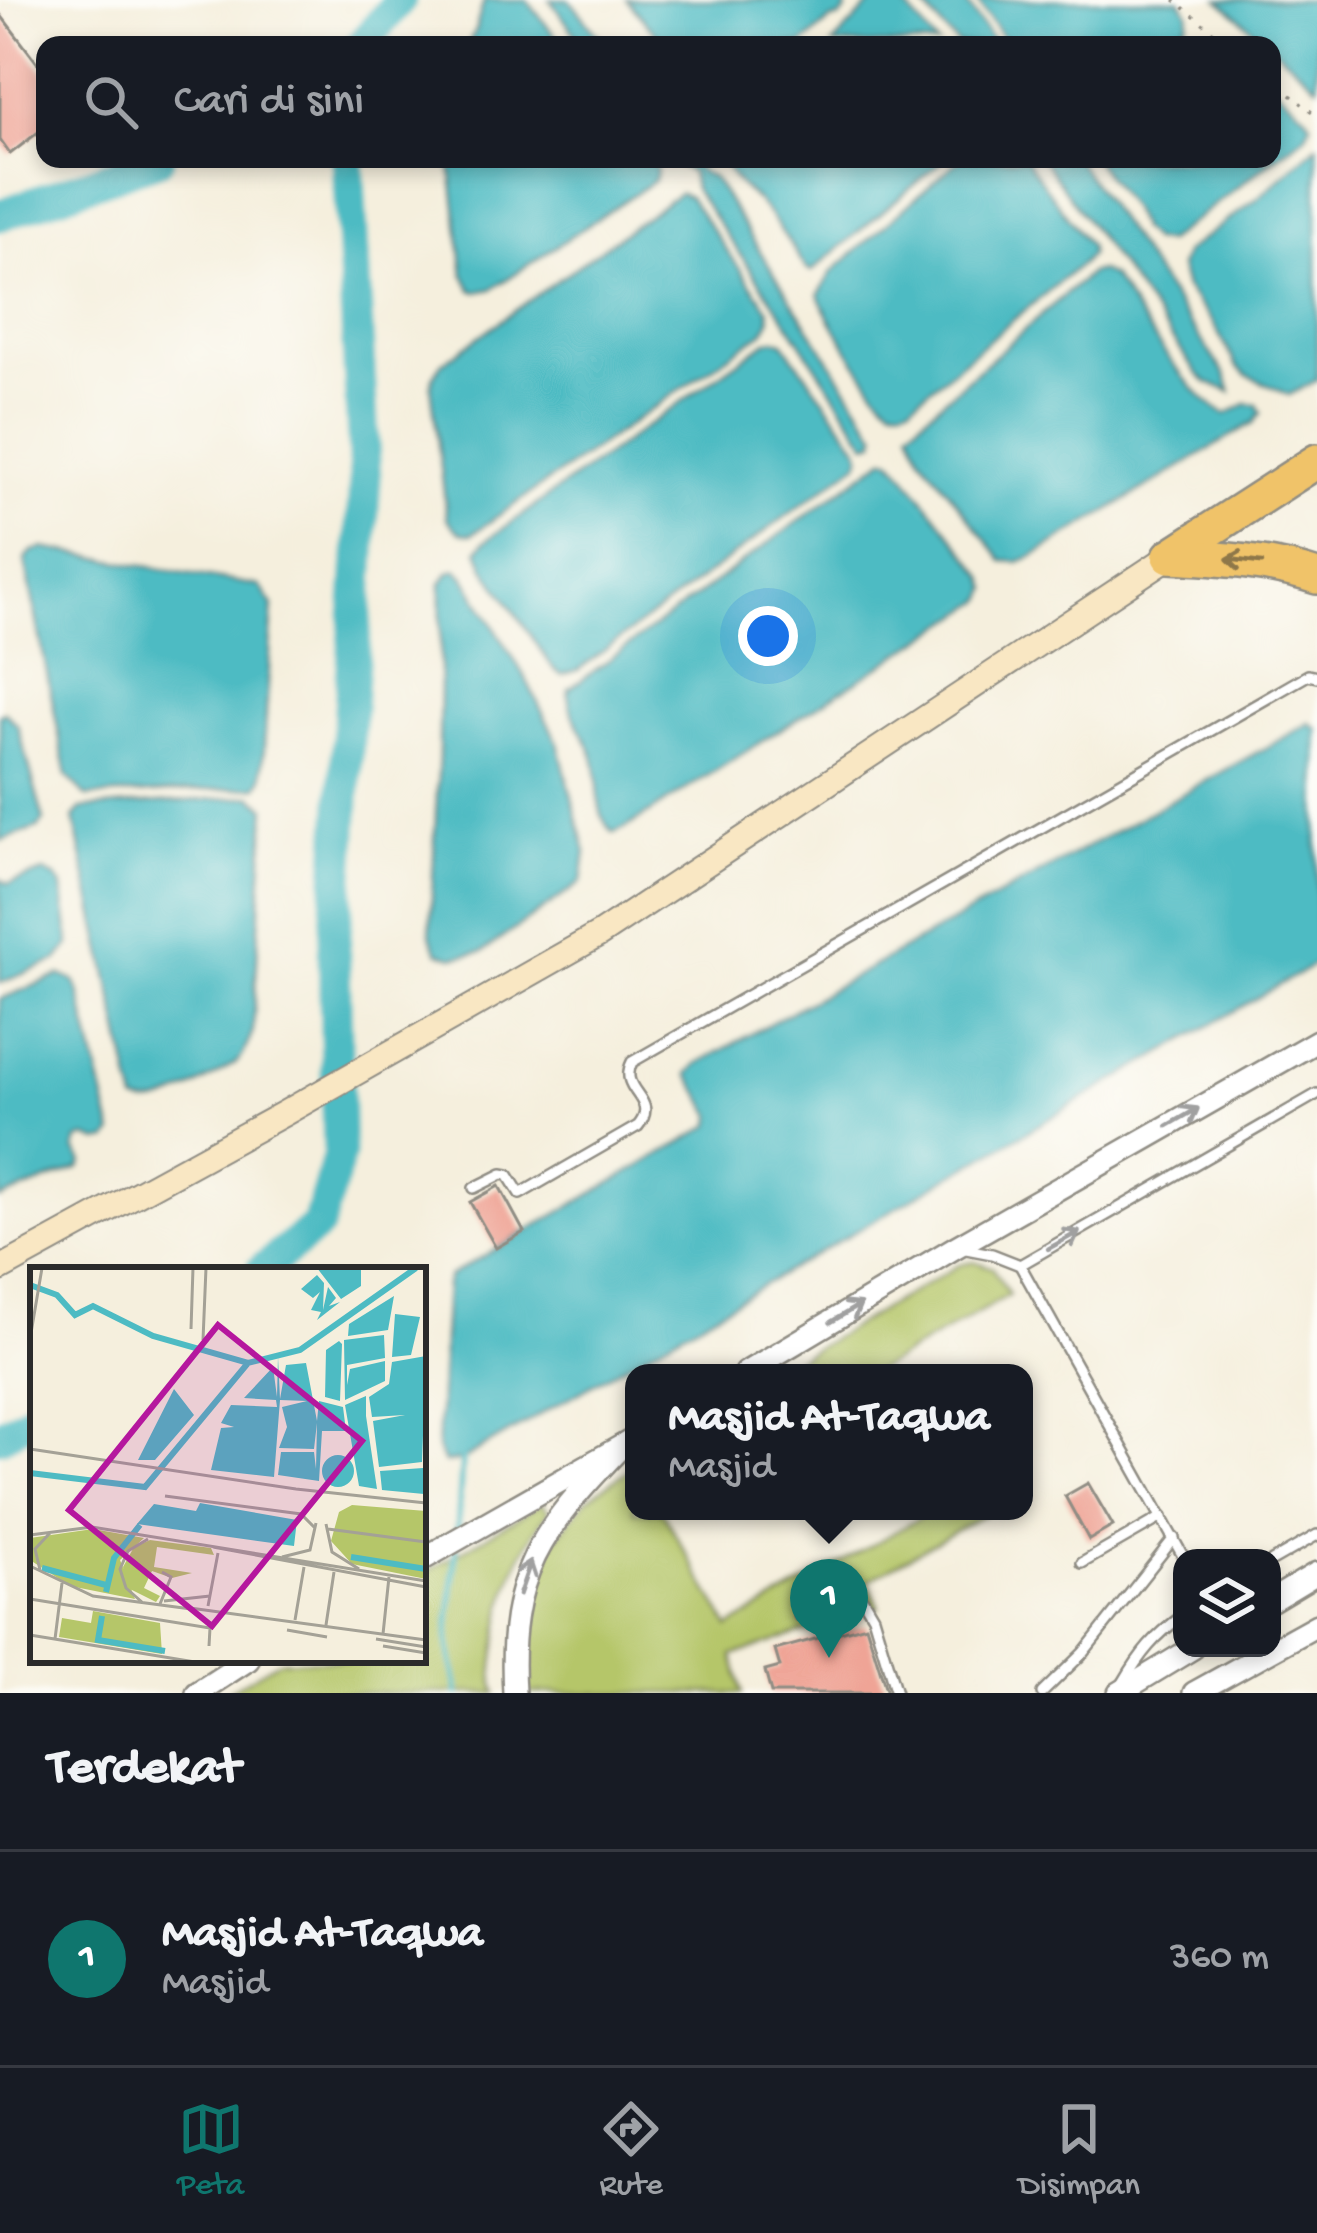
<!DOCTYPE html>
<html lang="id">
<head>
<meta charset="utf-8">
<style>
  :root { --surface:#171b24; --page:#242831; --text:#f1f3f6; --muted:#9ea1a6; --line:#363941; --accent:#0f766e }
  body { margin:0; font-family:"Gochi Hand",sans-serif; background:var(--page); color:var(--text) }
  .controls { position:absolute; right:36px; bottom:36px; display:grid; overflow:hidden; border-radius:24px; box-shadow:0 6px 18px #0003 }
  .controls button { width:108px; height:108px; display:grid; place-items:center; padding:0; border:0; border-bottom:3px solid var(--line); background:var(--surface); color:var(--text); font:60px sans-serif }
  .you { position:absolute; left:768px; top:636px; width:42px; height:42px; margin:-30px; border:9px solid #fff; border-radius:50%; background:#1a73e8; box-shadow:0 0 0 18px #1a73e833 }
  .badge { display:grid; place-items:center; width:78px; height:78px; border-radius:50%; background:var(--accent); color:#fff; font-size:39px; font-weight:700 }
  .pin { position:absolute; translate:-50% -99px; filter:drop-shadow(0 3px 6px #0008) }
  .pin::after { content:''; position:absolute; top:63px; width:42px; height:36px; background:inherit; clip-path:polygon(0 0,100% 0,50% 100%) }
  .popup { position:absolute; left:625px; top:1364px; width:408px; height:156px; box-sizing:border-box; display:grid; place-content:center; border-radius:24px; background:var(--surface); filter:drop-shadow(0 3px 9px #0005); font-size:39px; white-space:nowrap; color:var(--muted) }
  .popup b { font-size:45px; color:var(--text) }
  .popup::after { content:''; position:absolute; left:50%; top:100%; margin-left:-24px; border:24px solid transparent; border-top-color:var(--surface) }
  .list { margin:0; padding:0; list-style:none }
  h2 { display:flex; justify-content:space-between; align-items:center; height:156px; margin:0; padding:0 48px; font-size:51px }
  h2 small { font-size:39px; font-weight:400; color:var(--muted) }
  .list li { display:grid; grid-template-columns:78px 1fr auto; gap:36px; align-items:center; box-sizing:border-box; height:216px; padding:0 48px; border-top:3px solid var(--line) }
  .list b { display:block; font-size:45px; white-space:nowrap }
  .list p { margin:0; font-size:39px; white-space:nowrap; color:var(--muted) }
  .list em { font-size:39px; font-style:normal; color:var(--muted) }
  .icon { flex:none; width:66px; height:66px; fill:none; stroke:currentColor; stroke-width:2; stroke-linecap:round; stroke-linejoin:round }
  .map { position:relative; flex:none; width:1317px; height:1693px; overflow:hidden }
  .search { position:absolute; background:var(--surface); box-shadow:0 6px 18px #0003; left:36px; right:36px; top:36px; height:132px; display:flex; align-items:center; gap:30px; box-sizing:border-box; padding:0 42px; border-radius:24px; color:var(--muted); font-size:45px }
  .sheet { height:372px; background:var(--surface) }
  nav { display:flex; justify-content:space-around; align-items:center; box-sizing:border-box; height:168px; border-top:3px solid var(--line); background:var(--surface); font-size:33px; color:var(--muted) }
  nav a { display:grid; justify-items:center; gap:6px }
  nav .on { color:var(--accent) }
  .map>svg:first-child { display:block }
  .green { fill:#b5c669; stroke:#70784a; stroke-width:3 }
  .water { fill:#4dbbc3; stroke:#3c7377; stroke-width:3 }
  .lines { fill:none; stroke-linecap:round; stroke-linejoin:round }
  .stream { stroke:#4dbbc3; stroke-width:6 }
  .river { stroke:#4dbbc3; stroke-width:33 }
  .building { fill:#efa496 }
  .service-casing { stroke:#908d84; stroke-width:14 }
  .tertiary-casing { stroke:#908d84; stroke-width:26 }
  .secondary-casing { stroke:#908d84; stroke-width:28 }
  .motorway-casing { stroke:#908d84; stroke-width:38 }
  .path { stroke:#908d84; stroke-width:3; stroke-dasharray:3 9; stroke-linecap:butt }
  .service { stroke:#fff; stroke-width:9 }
  .tertiary { stroke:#fff; stroke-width:21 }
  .secondary { stroke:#f9e7c3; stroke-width:24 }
  .motorway { stroke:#f0c369; stroke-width:33 }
  .oneway { stroke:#8e774a }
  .oneway2 { stroke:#a0a0a0 }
  .inset-river { fill:none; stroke:#4dbbc3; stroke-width:6 }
  .inset-road { fill:none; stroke:#a4a196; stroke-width:3 }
  .view { fill:#b5179e; fill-opacity:0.15; stroke:#b5179e; stroke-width:6 }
  .inset-edge { fill:none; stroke:#2b2b2b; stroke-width:6 }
</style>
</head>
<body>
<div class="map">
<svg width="1317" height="1693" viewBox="0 0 1317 1693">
  <rect width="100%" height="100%" fill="#fdfcf7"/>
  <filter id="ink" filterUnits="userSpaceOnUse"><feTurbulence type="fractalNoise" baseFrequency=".00833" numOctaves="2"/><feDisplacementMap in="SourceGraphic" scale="24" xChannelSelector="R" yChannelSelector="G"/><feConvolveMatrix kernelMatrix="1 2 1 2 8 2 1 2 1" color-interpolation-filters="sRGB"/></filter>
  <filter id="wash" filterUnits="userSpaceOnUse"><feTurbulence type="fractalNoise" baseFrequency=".004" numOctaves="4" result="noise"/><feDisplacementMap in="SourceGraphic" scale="48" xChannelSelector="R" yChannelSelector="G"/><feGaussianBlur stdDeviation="2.7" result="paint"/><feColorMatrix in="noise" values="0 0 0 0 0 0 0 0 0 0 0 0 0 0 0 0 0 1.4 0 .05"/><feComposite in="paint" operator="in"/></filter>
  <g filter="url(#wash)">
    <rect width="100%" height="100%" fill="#f5efdd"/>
    <g class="green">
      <polygon points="974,1261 993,1268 1009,1295 873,1373 773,1373 959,1265"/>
      <polygon points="634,1466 634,1511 662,1511 729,1627 931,1511 983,1511 985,1514 867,1581 879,1607 733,1655 742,1693 526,1693 521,1671 529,1607 546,1550 587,1499"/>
      <path d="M542 1503 549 1511C517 1552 503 1594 497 1645 495 1662 491 1677 496 1693H225L280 1660H423V1574Z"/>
    </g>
    <g class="water">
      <polygon points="484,0 527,0 562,45 468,45 476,28"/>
      <polygon points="550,0 570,0 606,45 583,45"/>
      <polygon points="627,0 847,0 846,11 840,18 831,20 802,45 665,45"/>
      <polygon points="875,0 901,0 938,45 832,45"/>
      <polygon points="918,0 964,0 996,45 958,45"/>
      <polygon points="976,0 1180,0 1189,13 1188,23 1157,45 1008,45"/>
      <polygon points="1219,0 1317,0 1317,86"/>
      <polygon points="1272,84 1307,116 1311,123 1305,135 1166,242 1152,241 1140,229 1129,207 1094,159 1272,159"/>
      <polygon points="1317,145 1317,380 1289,395 1247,375 1237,366 1212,322 1185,288 1179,267 1185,252 1258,198"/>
      <polygon points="450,159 651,159 657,171 655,180 492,289 477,292 472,290 464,275"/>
      <polygon points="668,159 692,159 698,170 713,178 877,434 875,441 867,443 782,314 694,189 691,173"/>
      <path d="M725 159H945L812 271 806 268C791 247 778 223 760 204 746 188 729 182 725 159Z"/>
      <path d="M960 159H1025L1089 246 1090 254 1081 264 911 404C904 406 899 408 892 405 875 397 824 314 819 294L831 273Z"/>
      <polygon points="1042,159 1076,159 1226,376 1231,392 1206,382 1195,370"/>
      <path d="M679 193 689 197 769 310 770 320 763 332 472 534C459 535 454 528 447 518L431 386 433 377 442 363Z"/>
      <path d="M1100 271 1111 276C1134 308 1192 403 1227 414L1246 404 1257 405 1261 413 1254 422 1032 557 1018 562 1003 561 921 456 910 429 1090 273Z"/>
      <polygon points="775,339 783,342 859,448 861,456 858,463 578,670 561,675 553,668 485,568 478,550 484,542 767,341"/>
      <path d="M885 458H891L899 467 985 577 989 589 984 600 627 827 614 833C593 816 601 786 595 761 590 738 564 712 569 689Z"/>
      <polygon points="43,548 260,586 273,606 262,779 257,787 87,797 67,776 25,560 32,551"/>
      <polygon points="457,570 464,576 525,677 558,743 586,852 582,881 578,885 482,952 453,957 438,952 430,934 439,752 441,583 449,572"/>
      <polygon points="5,712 18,726 44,821 38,828 0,841 0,714"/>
      <polygon points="1310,723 1317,728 1317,963 462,1460 444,1463 437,1449 446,1284 449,1276 712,1125 713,1115 688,1074 697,1064"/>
      <path d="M252 796 266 807 253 1031 243 1055 236 1063C211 1076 162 1113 136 1102L132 1087 74 818 81 809 90 808Z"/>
      <polygon points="44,872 56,878 62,886 70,945 58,960 0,983 0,879 8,884"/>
      <polygon points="61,975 74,981 79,991 113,1134 109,1140 99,1142 86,1137 78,1140 75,1149 83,1162 80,1168 0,1199 0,999"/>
    </g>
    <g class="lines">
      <g class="stream">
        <polyline points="457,1535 462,1460"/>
        <polyline points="456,1548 448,1639 458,1693"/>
      </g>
      <g class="river">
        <polyline points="361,45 400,0"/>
        <polyline points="0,215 158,159"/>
        <polyline points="262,1270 318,1225 339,1154 334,955 365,479 348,159"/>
        <polyline points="0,1436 33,1416"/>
      </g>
    </g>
    <g id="blocks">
      <g class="building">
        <polygon points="0,14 45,73 45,127 10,154 0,140"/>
        <polygon points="499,1186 524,1232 496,1248 470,1202"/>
        <polygon points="1088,1483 1113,1526 1089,1540 1065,1496"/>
        <polygon points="866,1625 887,1693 771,1693 765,1671 780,1667 775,1650"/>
      </g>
    </g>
  </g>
  <g filter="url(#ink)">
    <use href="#blocks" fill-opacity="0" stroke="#908d84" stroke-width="3"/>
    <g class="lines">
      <defs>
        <g id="service">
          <path d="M474 1188 502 1174 508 1175 520 1194 638 1126C661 1098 617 1092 632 1062L1308 675 1317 677"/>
          <polyline points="961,1248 992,1254 1020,1265 1317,1094"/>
          <polyline points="1020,1265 1184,1558"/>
          <polyline points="1272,1561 1317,1535"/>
          <polyline points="1082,1563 1162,1517"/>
          <polyline points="799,1616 855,1596 863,1599 873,1616 896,1693"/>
          <path d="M1123 1683C1141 1652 1154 1637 1182 1616"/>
          <polyline points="1042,1693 1083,1653 1174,1538"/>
        </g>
        <g id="tertiary">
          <polyline points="745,1373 956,1247 1317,1041"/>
          <polyline points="423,1559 634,1439"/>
          <polyline points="1272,1600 1317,1573"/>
          <polyline points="197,1693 248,1660"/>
          <path d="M514 1693C507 1574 541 1530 621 1447"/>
          <polyline points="1119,1693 1193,1648"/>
          <polyline points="1194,1693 1317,1625"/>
        </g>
        <polyline id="secondary" points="0,1269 285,1113 600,934 1170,556"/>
        <g id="motorway">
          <polyline points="1170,556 1317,461"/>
          <path d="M1170 556C1220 559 1269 561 1317 577"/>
        </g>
      </defs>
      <use href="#service" class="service-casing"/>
      <use href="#tertiary" class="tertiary-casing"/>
      <use href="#secondary" class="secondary-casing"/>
      <use href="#motorway" class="motorway-casing"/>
      <g class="path">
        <polyline points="1174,0 1230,45"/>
        <polyline points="1272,80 1317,116"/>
      </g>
      <use href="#service" class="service"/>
      <use href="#tertiary" class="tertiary"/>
      <use href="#secondary" class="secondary"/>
      <use href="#motorway" class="motorway"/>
    </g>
    <defs><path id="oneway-shaft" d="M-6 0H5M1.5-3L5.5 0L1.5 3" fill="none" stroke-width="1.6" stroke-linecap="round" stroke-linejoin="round" transform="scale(3)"/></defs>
    <use class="oneway" href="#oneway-shaft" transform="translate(1244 561) rotate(-173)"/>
    <g class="oneway2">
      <use href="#oneway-shaft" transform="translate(1183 1117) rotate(-30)"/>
      <use href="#oneway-shaft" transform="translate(1064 1240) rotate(-29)"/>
      <use href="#oneway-shaft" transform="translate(846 1313) rotate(-31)"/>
      <use href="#oneway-shaft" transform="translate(525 1578) rotate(-71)"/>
    </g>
  </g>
  <g transform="translate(30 1267)">
    <rect width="396" height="396" fill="#f5efdd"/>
    <path d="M322 238 396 244V312L322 297 301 274 309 245ZM63 262 114 271 90 293 105 332 40 319 0 293V271ZM120 273 181 281 184 288 127 280 124 300 162 306 142 311 122 304 114 321 130 329 126 335 98 321 93 300 104 280ZM63 344 130 356 132 387 29 370 32 351 61 356Z" fill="#b5c669"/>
    <path d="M287 1H331V19L311 32ZM287 8 294 16 293 43 298 20 306 31 299 39 310 35 287 53 291 45 281 43 290 25 283 31 271 22ZM364 29 358 63 318 69 319 57ZM365 47 390 50 381 88 362 90ZM354 68 355 91 317 98V118L320 102 355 94V114L315 133 314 73ZM309 74 312 77 310 134 295 130 296 83ZM396 89 392 195 349 200 343 154 375 148 342 150 339 130 359 117 362 95ZM248 90 250 132 256 98 276 96 287 154 289 134 313 140 316 164H292L289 214 248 208 251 185H284L286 202 287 156 284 182 249 181 257 160 252 140 277 134 250 133 244 210 181 203 191 161 204 160 191 156 201 138 247 140 246 133 214 131 243 100 247 130ZM144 122 164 148 125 193H108ZM336 129V149L347 222 329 219 315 138ZM396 181 394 227 352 223 350 204 393 201ZM292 204a16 16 0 1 1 32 0a16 16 0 1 1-32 0ZM170 236 267 253 264 279 107 257 124 237 166 244Z" fill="#4dbbc3"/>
    <path class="inset-river" d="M0 18 27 28 45 48 63 39 123 69 218 96 270 83 386 1M0 206 115 220 218 96M321 290 396 302M12 301 76 318M76 325 84 291 110 258M72 349 68 373 135 384"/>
    <path class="inset-road" d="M161 62 163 1M0 72 12 1M173 73 176 1M0 182 266 222M266 222 396 236M135 229 271 247 285 261M296 257 302 285 329 302M298 262 396 275M0 268 62 260 396 314M183 280 396 320M252 290 280 283 286 256M0 299 63 329 161 342M10 303 5 282 20 266M0 332 180 361 179 379M134 334 180 329M113 336 96 321 90 302 98 284 118 272M130 337 141 310 132 305M178 339 188 286M160 341 396 373M265 353 274 300M296 358 304 305M257 363 297 370M353 367 359 310M0 368 165 395M25 372 32 316M346 372 396 380M353 379 396 386"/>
    <path class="view" d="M188 58 332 174 182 359 39 243Z"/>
    <rect width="396" height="396" class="inset-edge"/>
  </g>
</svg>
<div class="controls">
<button><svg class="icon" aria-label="layers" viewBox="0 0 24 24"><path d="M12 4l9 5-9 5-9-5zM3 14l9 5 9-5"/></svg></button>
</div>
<div class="you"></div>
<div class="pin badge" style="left:829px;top:1658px">1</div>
<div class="popup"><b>Masjid At-Taqwa</b>Masjid</div>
<div class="search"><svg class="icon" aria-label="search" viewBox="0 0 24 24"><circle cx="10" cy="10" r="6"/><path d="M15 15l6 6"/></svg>Cari di sini</div>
</div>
<section class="sheet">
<h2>Terdekat<small></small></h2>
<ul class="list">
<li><span class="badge">1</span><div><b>Masjid At-Taqwa</b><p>Masjid</p></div><em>360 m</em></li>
</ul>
</section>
<nav>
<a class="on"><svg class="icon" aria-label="map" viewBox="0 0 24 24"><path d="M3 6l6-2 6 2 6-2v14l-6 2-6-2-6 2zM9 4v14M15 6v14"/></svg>Peta</a>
<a><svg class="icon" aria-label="directions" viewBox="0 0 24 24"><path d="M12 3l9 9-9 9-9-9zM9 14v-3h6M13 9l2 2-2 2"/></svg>Rute</a>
<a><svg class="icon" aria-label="saved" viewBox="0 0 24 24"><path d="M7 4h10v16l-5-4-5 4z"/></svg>Disimpan</a>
</nav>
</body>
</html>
